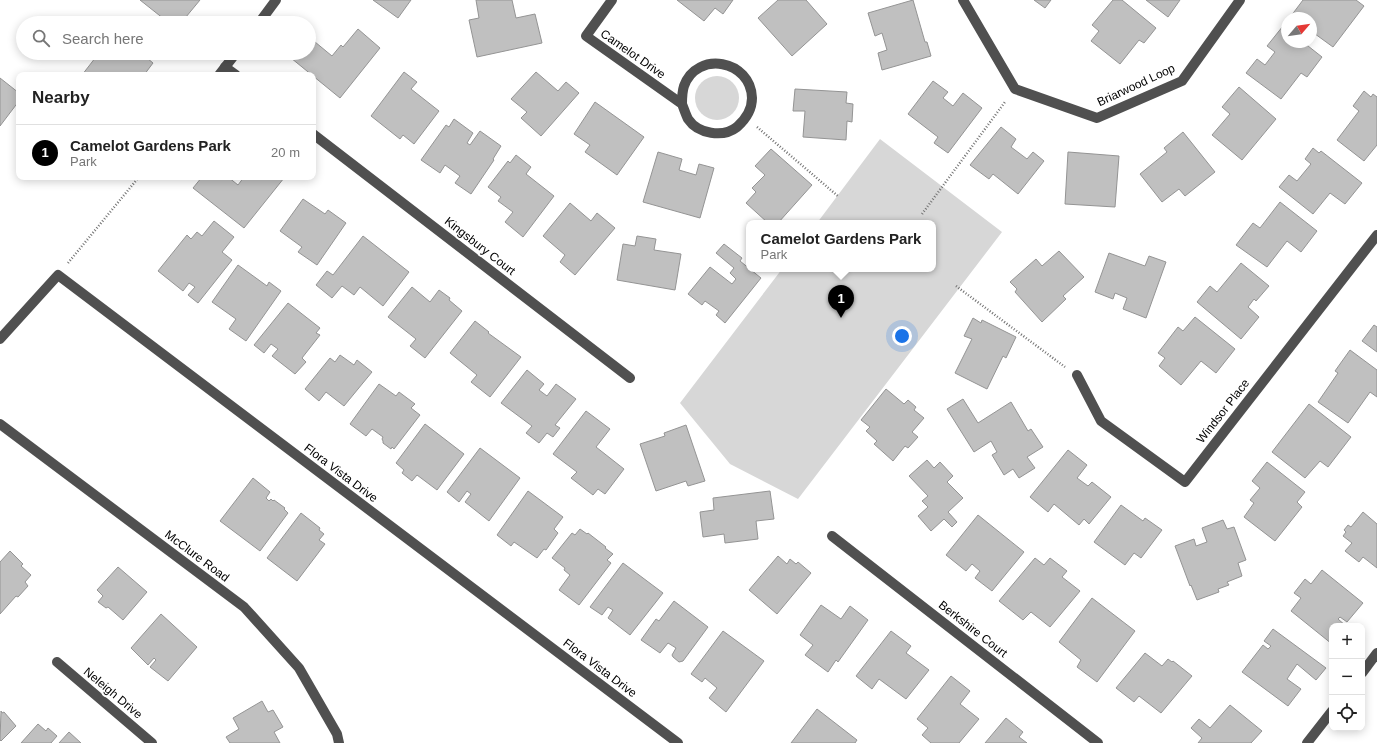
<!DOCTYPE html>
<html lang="en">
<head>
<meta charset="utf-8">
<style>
  :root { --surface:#fff; --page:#f2f2f2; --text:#222; --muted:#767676; --line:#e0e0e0; --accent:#000 }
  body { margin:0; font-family:Helvetica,sans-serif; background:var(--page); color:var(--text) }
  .controls { position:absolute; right:12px; bottom:12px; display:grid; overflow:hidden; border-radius:8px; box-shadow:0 2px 10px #0003 }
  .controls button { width:36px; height:36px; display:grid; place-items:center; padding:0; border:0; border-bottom:1px solid var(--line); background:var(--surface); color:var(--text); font:20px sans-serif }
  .compass { position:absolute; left:1281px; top:12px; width:36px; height:36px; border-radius:50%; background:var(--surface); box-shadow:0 2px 10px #0003; rotate:61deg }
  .you { position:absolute; left:902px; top:336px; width:14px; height:14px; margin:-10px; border:3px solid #fff; border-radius:50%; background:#1a73e8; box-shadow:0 0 0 6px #1a73e833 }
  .badge { display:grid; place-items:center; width:26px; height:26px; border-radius:50%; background:var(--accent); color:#fff; font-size:13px; font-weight:700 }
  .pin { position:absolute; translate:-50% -33px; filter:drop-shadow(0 1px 2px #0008) }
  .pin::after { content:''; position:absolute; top:21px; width:14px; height:12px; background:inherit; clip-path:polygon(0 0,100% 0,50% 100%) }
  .popup { position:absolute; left:746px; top:220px; width:190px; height:52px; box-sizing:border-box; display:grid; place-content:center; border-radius:8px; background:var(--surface); filter:drop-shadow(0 1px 3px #0005); font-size:13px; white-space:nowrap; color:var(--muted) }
  .popup b { font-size:15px; color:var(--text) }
  .popup::after { content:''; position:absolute; left:50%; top:100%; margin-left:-8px; border:8px solid transparent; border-top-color:var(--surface) }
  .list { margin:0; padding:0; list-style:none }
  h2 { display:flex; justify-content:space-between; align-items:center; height:52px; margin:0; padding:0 16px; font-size:17px }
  h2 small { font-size:13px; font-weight:400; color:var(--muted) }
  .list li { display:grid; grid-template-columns:26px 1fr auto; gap:12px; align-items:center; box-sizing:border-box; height:56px; padding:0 16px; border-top:1px solid var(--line) }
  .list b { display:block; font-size:15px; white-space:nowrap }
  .list p { margin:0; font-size:13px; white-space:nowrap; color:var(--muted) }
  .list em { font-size:13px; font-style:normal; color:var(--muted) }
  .icon { flex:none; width:22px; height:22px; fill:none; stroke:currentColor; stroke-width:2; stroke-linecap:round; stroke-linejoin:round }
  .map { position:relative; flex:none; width:1377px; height:743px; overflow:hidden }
  .search { position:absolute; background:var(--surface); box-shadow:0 2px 10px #0003; left:16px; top:16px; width:300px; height:44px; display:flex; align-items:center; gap:10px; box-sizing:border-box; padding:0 14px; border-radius:22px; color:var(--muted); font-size:15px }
  .panel { position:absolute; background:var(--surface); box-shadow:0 2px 10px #0003; left:16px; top:72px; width:300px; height:108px; border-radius:8px }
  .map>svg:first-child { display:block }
  .green { fill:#d7d7d7 }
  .building { fill:#c0c0c0; stroke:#949494 }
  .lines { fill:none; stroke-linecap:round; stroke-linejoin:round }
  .path { stroke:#727272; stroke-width:2.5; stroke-dasharray:1 2; stroke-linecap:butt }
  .minor { stroke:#505050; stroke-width:10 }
  .labels { text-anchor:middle; stroke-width:4; stroke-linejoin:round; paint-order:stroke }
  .street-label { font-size:12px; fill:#000; stroke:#fff }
</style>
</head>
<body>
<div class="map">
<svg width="1377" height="743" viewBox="0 0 1377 743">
  <rect width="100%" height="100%" fill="#fff"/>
  <g class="green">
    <circle cx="717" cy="98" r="22"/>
    <polygon points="880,139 1002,232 798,499 730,464 680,403 782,269 933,269 933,223 817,223"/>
  </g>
  <g class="building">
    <polygon points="140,0 200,0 181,23 169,23"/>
    <polygon points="373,0 411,0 398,18"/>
    <polygon points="476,0 512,0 516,18 535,14 542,43 477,57 469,20 479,18"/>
    <polygon points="677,0 733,0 723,14 715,8 704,21"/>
    <polygon points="778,0 806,0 827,24 792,56 758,18"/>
    <polygon points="913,0 925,42 927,42 931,56 882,70 878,53 887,50 882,33 875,36 868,13"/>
    <polygon points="1034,0 1051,0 1045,8"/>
    <polygon points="1113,0 1122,0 1156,28 1144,43 1139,40 1120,64 1091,41 1099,31 1092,25"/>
    <polygon points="1146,0 1180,0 1168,17"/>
    <polygon points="1303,0 1356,0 1364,6 1333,47 1311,31 1311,18 1294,18 1291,16"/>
    <polygon points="1283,26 1287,30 1287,42 1303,42 1322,57 1307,77 1301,73 1281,99 1246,73 1257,59 1265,65 1275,52 1267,46"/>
    <polygon points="358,29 380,48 340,98 291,58 295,53 309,53 309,37 332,56 341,45 343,47"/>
    <polygon points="99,53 141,53 153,63 144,75 82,75"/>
    <polygon points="404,72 417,82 411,89 439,111 414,144 403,135 400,139 371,116"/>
    <polygon points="536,72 558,91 566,82 579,93 541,136 521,118 527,112 511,99"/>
    <polygon points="0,78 19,93 19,101 0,126"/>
    <polygon points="933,81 948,92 943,98 953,106 963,93 982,108 948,153 934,143 938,137 908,114"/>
    <polygon points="1239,87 1276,119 1242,160 1212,135 1230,114 1222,107"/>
    <polygon points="795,89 847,92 846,103 853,104 852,122 847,121 846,140 803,137 805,111 793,111"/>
    <polygon points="1364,91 1371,97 1373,94 1377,97 1377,145 1364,161 1337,140 1359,111 1353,106"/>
    <polygon points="595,102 644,137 617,175 585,152 590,145 574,134"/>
    <polygon points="454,119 473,133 467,143 470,145 480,131 501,146 493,159 494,160 471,194 455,183 460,176 445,165 440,173 421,160 446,125 449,127"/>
    <polygon points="1001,127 1016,139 1011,147 1027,159 1033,152 1044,161 1018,194 993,174 989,179 970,165"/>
    <polygon points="1183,132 1215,172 1185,196 1179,189 1162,202 1140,174 1167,152 1164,148"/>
    <polygon points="1313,148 1319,153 1321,151 1362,183 1345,204 1330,193 1313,214 1279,187 1289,175 1297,181 1311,164 1305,159"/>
    <polygon points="771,149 812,185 778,223 768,223 746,203 756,192 752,188 765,175 755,166"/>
    <polygon points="658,152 682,159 679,170 696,175 699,164 714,168 700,218 643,202"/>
    <polygon points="1068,152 1119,156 1115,207 1065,204"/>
    <polygon points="516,155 531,167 526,174 554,196 523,237 505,222 513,212 498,201 501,197 488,187 508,161 510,163"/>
    <polygon points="202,177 228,177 238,185 244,177 283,177 284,178 244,228 193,188"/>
    <polygon points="303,199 325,214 328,210 346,223 317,265 298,252 302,247 280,231"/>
    <polygon points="1280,202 1317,231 1301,252 1287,241 1267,267 1236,245 1253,223 1260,228"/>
    <polygon points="570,203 591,221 597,213 615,228 575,275 560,262 565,255 543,236"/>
    <polygon points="214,221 234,237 222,252 232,260 198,303 188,295 195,287 189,283 183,291 158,271 187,235 191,239 197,232 202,236"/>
    <polygon points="363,236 409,272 383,306 360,287 354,295 342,286 332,298 316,285 327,271 333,275"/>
    <polygon points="637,236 656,239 654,250 681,254 675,290 617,280 623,244 635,246"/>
    <polygon points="724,244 742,258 740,261 761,278 725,323 716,315 719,311 705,301 702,305 688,294 710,267 732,284 736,279 730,273 734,268 716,253"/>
    <polygon points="1059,251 1084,277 1063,296 1066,299 1042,322 1015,292 1017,289 1010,282 1036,259 1042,266"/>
    <polygon points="1109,253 1145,266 1149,256 1166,262 1146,318 1123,309 1127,298 1115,293 1113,299 1095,292"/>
    <polygon points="1241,263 1269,286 1256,301 1254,299 1248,307 1259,317 1241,339 1197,302 1210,286 1217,292"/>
    <polygon points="238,265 267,286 269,282 281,291 246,341 229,329 236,319 212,302"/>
    <polygon points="412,287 430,302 439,290 450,298 449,300 462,311 425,358 410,346 416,339 388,317"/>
    <polygon points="288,303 320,328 316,333 320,335 302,358 306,362 295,374 272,356 278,349 271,344 264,353 254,345"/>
    <polygon points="1195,317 1235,349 1216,373 1201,361 1181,385 1159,366 1165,358 1158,353 1178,327 1183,331"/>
    <polygon points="973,318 981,323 982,320 1016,337 1006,358 1003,356 987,389 955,373 972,339 964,336"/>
    <polygon points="475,321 489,332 488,333 521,357 490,397 471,382 477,375 450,353"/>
    <polygon points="1374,325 1377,327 1377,352 1362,341"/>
    <polygon points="1350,350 1377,370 1377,397 1370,392 1348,423 1318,402 1338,373 1335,371"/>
    <polygon points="340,355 354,365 357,360 372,372 344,406 326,392 319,401 305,389 330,358 335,362"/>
    <polygon points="527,370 544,384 539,390 547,396 556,384 576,399 555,425 560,428 553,437 547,433 539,443 526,433 532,426 501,403"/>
    <polygon points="379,384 396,396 399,392 415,404 411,408 420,415 394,449 392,447 391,449 383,443 383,441 382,439 383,437 372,429 366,436 350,424"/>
    <polygon points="886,389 904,404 908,400 916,407 914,410 924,418 912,432 918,437 908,448 905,446 893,461 874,444 877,441 866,431 870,427 861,420"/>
    <polygon points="963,399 978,423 1011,402 1028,431 1031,429 1043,447 1027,457 1035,468 1019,478 1013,469 1004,475 992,455 997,452 991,441 974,452 947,409"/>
    <polygon points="1309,404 1351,437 1328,467 1320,461 1305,478 1272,452"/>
    <polygon points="586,411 610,429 596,447 624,469 605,494 598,489 593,495 571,478 577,472 553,454"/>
    <polygon points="425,424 464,454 437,490 417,475 412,481 402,473 404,470 396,463"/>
    <polygon points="686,425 705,481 688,486 686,481 656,491 640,444 665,436 664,433"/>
    <polygon points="480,448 520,478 489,521 465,502 471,494 467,491 459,502 447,492"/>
    <polygon points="1068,450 1087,465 1077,478 1088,486 1092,482 1111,497 1089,524 1084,519 1079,525 1054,504 1048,512 1030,497"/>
    <polygon points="927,460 934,468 940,462 953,476 947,482 963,498 948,512 957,522 952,527 944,519 931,531 918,516 928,507 922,501 928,496 909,476"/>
    <polygon points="1267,462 1305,492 1297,502 1302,507 1275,541 1244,517 1254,503 1250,500 1260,488 1252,481"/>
    <polygon points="253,478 270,492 266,498 269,501 271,499 273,501 274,500 285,508 284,509 288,513 260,551 220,521"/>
    <polygon points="528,491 563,517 554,529 558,533 546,550 544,549 537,558 514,542 511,546 497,535"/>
    <polygon points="770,491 774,519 756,521 758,539 725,543 724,534 703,537 700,512 714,510 713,498"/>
    <polygon points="1121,505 1143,521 1145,518 1162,530 1141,558 1134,553 1125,565 1094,542"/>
    <polygon points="1363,512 1377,524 1377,568 1363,557 1359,562 1345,551 1352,543 1343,536 1346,532 1344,530 1348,525 1351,527"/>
    <polygon points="301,513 320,528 319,530 324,534 319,540 325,544 297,581 267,558"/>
    <polygon points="978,515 1024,552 992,591 975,578 980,571 972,564 966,571 946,555"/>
    <polygon points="1223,520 1227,529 1234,527 1246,560 1238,563 1242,576 1227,582 1229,585 1218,589 1219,592 1197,600 1191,585 1190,586 1175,546 1194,539 1196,546 1207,542 1202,528"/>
    <polygon points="580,529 587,534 588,533 606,547 605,548 613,554 607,560 611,563 579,605 559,590 570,575 564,570 565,568 552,558 572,533 575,535"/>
    <polygon points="10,551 23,564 21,566 31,575 25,582 28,586 18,597 16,596 0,614 0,562"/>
    <polygon points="778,556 787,564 790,559 796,564 798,562 811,573 777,614 749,590"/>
    <polygon points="1035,558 1044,565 1050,558 1067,571 1062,577 1080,591 1050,627 1031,612 1023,620 999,601"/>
    <polygon points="623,563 663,593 630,635 608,618 613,610 608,607 602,615 590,607"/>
    <polygon points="118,567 147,592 123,620 108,607 106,608 98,602 103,596 97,590"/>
    <polygon points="1322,570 1363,603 1347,622 1340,617 1338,619 1346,626 1332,626 1332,644 1291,611 1301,598 1294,593 1305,579 1311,584"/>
    <polygon points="1092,598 1135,631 1097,682 1077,667 1081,660 1059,642"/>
    <polygon points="674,601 708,627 683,661 679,662 673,657 672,655 676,648 668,643 660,653 641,640 656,619 659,621"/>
    <polygon points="821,605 841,619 850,606 868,620 838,662 836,660 828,672 805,655 813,645 800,635"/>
    <polygon points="161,614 197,647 168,681 150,667 156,660 154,658 148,665 131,648"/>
    <polygon points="1273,629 1326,668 1316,680 1297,664 1287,679 1301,689 1288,706 1242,672 1263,645 1268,649 1271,646 1264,641"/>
    <polygon points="723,631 764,661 726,712 709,698 717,688 705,678 702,682 691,674"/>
    <polygon points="891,631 911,646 906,653 929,670 906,699 879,679 872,689 856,676"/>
    <polygon points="1145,653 1162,666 1168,659 1172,662 1173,661 1192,676 1161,713 1139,696 1134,702 1116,688"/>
    <polygon points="951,676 970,691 960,704 979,719 959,743 931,743 922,735 928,728 917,719"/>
    <polygon points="262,701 268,712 273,710 283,727 274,732 280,743 230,743 226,737 239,729 233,718"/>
    <polygon points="1230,705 1262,731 1251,743 1198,743 1202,738 1191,728 1199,719 1210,728"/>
    <polygon points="817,709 857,740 855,743 791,743"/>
    <polygon points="1,711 2,713 4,712 16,726 1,741 0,740"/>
    <polygon points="1006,718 1023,732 1019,737 1027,743 985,743"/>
    <polygon points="38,724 46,731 48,728 57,736 51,743 21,743"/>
    <polygon points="69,732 81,743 59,743"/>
  </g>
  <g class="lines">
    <g class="path">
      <polyline points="757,127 839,197"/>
      <polyline points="922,214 1005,102"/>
      <polyline points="68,263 139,177"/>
      <polyline points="956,286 1065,367"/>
    </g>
    <g class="minor">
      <path d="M612 0 586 36 682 104C684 109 686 115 688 119 698 134 723 138 737 127 746 119 752 110 752 98 751 60 697 50 684 86 682 92 682 98 682 104"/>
      <polyline points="963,0 1015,89 1097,118 1182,81 1240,0"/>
      <polyline points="259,23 276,0"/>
      <polyline points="225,67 236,75"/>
      <polyline points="219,75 236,53"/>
      <polyline points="313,134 630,378"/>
      <polyline points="0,339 58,275 678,743"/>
      <polyline points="1077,375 1101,421 1185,482 1377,235"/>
      <polyline points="0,424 244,607 299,668 337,734 339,743"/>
      <polyline points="832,536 1098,743"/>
      <polyline points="57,662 152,743"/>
      <polyline points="1362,673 1377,653"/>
      <polyline points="1307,743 1332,711"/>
    </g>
  </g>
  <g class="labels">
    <g class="street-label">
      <text transform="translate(633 54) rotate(35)" y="4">Camelot Drive</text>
      <text transform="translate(1136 85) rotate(-25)" y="4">Briarwood Loop</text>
      <text transform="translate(480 246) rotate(38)" y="4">Kingsbury Court</text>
      <text transform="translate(1223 411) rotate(-52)" y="4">Windsor Place</text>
      <text transform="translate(341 473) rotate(37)" y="4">Flora Vista Drive</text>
      <text transform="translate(197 556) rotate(37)" y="4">McClure Road</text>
      <text transform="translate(973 629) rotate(38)" y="4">Berkshire Court</text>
      <text transform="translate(600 668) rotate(37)" y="4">Flora Vista Drive</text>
      <text transform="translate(113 693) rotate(40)" y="4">Neleigh Drive</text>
    </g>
  </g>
</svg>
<div class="controls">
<button>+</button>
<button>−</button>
<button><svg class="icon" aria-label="locate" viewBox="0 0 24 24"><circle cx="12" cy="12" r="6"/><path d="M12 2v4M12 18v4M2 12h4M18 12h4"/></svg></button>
</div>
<svg class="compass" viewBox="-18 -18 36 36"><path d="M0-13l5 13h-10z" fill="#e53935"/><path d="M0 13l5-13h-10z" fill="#767676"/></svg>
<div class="you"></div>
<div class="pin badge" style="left:841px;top:318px">1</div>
<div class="popup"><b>Camelot Gardens Park</b>Park</div>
<div class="search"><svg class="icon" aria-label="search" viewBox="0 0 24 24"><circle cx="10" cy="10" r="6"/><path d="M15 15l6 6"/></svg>Search here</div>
<section class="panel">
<h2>Nearby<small></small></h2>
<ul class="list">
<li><span class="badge">1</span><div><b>Camelot Gardens Park</b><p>Park</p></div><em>20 m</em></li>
</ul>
</section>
</div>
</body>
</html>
